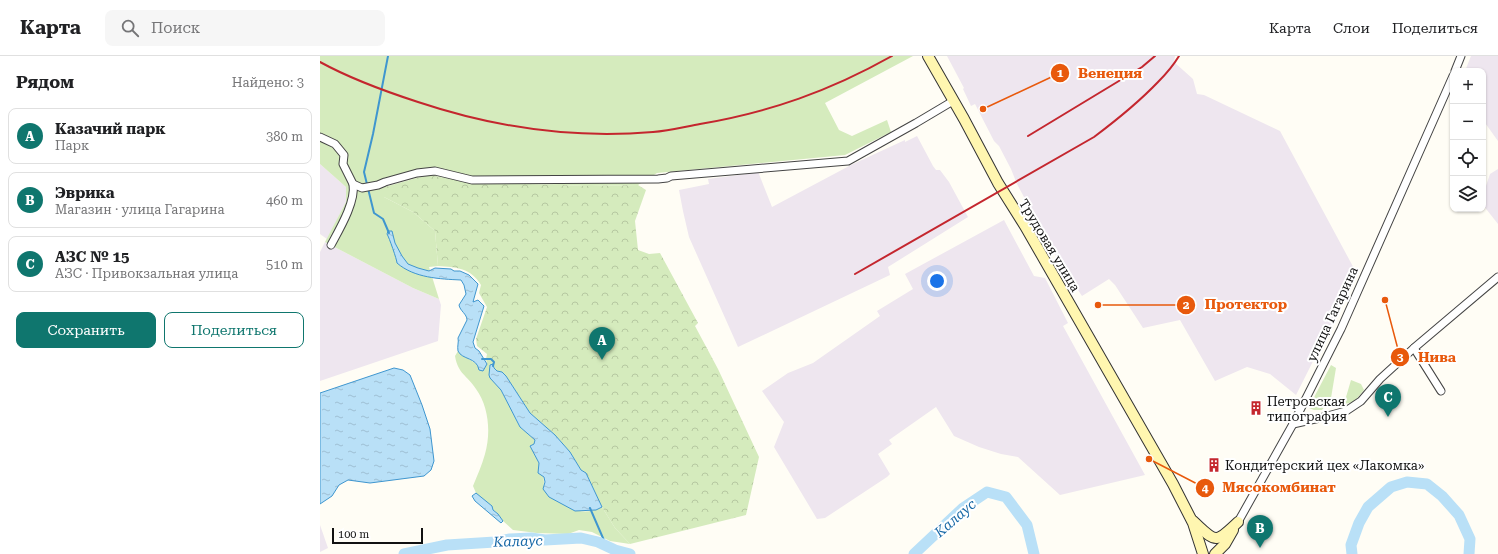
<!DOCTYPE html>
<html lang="ru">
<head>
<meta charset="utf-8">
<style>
  :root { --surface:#fff; --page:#f6f6f6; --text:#202124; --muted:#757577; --line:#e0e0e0; --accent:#0f766e }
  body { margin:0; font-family:"Roboto Serif",serif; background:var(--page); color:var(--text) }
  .controls { position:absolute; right:12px; top:12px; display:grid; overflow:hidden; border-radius:8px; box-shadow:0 1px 3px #0004 }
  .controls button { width:36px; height:36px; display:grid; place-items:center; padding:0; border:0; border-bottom:1px solid var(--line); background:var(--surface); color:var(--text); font:20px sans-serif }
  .scale { position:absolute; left:12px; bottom:10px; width:91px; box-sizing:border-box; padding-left:4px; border:2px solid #111; border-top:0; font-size:11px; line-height:14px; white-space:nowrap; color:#111; -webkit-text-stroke:3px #fff; paint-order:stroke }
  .you { position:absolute; left:617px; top:225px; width:14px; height:14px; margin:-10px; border:3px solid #fff; border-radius:50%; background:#1a73e8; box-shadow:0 0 0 6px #1a73e833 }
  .badge { display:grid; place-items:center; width:26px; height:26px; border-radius:50%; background:var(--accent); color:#fff; font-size:13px; font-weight:700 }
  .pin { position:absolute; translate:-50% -33px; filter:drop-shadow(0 1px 2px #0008) }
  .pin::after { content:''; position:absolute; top:21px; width:14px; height:12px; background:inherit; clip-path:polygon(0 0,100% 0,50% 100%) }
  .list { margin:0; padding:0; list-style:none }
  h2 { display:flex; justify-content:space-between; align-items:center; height:52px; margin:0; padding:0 16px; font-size:17px }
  h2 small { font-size:13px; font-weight:400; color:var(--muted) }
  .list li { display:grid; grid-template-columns:26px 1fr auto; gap:12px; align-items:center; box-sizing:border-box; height:56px; margin:0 8px 8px; padding:0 8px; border:1px solid var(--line); border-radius:8px }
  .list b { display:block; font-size:15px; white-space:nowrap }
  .list p { margin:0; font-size:13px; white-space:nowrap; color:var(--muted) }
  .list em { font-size:13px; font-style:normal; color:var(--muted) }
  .actions { display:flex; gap:8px; padding:12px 16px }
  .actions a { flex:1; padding:9px 0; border:1px solid var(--accent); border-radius:8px; text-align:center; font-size:14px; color:var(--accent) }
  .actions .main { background:var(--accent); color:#fff }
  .icon { flex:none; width:22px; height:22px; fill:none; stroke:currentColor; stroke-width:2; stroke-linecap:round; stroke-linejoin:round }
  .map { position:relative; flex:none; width:1178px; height:498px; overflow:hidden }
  header { display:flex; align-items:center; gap:24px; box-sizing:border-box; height:56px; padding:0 20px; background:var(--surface); border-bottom:1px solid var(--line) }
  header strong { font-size:19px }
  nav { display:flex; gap:22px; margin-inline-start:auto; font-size:14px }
  .search { width:280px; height:36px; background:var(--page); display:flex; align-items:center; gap:10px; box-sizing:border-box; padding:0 14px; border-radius:8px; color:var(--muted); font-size:15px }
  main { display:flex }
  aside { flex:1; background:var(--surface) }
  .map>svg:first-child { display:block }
  .industrial { fill:#eee6ef }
  .grass { fill:#d5ebbd }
  .park { fill:url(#park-crowns) }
  .water { fill:url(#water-ripples); stroke:#3f96cf }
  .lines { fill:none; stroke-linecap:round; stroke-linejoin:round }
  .stream { stroke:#3f96cf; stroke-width:2 }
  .river { stroke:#b9e0f7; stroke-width:11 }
  .minor-casing { stroke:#444; stroke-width:9 }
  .secondary-casing { stroke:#333; stroke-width:12 }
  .minor { stroke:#fff; stroke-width:7 }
  .secondary { stroke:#fff6b0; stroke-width:10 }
  .rail { stroke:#c4262e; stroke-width:2 }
  .labels { text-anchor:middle; stroke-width:4; stroke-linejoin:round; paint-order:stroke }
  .street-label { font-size:13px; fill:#111; stroke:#fff }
  .poi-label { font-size:13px; fill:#111; stroke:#fff; text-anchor:start }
  .water-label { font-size:14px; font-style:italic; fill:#1768a6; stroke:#fff }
  .leader { fill:none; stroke:#e8590c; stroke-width:1.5 }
  .callout-dot { fill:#e8590c; stroke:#fff; stroke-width:1.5 }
  .mark-label { font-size:12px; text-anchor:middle; font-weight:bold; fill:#fff }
  .callout-label { font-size:14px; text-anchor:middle; font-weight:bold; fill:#e8590c; stroke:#fff; stroke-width:4; stroke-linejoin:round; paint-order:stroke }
</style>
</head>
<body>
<header>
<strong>Карта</strong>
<div class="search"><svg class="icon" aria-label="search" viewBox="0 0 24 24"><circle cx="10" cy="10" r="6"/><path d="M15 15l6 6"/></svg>Поиск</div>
<nav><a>Карта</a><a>Слои</a><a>Поделиться</a></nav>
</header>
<main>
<aside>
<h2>Рядом<small>Найдено: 3</small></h2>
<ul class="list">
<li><span class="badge">A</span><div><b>Казачий парк</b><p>Парк</p></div><em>380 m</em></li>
<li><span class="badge">B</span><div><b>Эврика</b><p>Магазин · улица Гагарина</p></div><em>460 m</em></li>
<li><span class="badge">C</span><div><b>АЗС № 15</b><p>АЗС · Привокзальная улица</p></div><em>510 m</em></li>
</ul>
<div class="actions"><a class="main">Сохранить</a><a>Поделиться</a></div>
</aside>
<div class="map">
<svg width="1178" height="498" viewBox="0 0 1178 498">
  <defs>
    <pattern id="park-crowns" width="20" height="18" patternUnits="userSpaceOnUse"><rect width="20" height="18" fill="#d5ebbd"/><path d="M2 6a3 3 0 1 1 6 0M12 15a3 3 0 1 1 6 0" fill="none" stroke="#b6c8a1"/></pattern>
    <pattern id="water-ripples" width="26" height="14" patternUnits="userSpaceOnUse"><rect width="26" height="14" fill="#b9e0f7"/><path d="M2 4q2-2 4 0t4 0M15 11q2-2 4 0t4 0" fill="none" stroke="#9ebfd3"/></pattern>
  </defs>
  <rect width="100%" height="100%" fill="#fffdf5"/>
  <g class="industrial">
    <polygon points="627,0 855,0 854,6 873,23 877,38 884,39 960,75 1037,218 976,339 950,318 927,311 895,325 860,264 823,272 795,229 789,223 762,240 739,206 697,128 691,113 679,90 674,85 655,48 651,50 643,33 644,32"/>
    <polygon points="1151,0 1178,0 1178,85 1163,64 1163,15 1145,15"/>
    <polygon points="597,80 613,110 616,114 620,114 629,126 648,161 568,211 570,219 418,291 369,181 363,155 359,134 389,128 388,123 434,117 437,113 452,151 531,109 585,84 585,86"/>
    <polygon points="0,108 26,131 26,146 7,183 0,178"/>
    <polygon points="1178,113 1178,168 1163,149 1163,139 1170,118"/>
    <polygon points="684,164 714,220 725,222 748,267 743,270 825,419 740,439 698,401 681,398 659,391 634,380 616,351 569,384 572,388 558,398 570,418 567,421 505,462 497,463 454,391 464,366 442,335 468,317 493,307 560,260 557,255 593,233 585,218"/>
    <polygon points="5,186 93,232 119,243 121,249 118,285 0,325 0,196"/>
    <polygon points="0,469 8,492 0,496"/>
  </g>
  <g class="grass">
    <polygon points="0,0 593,0 505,47 519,74 532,80 567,64 571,76 525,99 337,117 318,129 268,130 179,127 139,124 107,119 67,129 64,141 93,156 115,175 118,210 109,211 119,243 93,232 5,186 26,146 26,131 0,108"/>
    <path d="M138 295C144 301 152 304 159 310L167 308 166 303H171L174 306 173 308 170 310 173 325 181 334 200 371 215 384 214 388 210 390C217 403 227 419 223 433L226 436C244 448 258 463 282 451L295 472 310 488 290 485 272 476 259 474 248 478 217 477 193 474 183 465 178 458 173 454 171 450 156 437 153 430C157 420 162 409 165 398 171 377 169 351 156 333 147 319 138 318 135 300Z"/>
    <polygon points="1011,309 1016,312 1011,342 1002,354 994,354 989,352 990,349"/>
    <polygon points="1031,324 1041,328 1044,334 1034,346 1024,348"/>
  </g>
  <path class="park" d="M107 119 139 124 179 127 268 130 318 129 326 134 315 165 318 194 329 198 340 197 378 267 375 270 398 313 439 401 426 459 310 488 295 472 282 451 266 417 261 414 250 396 235 379 210 357 186 320 177 316 174 312V306L171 303H166L167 298 157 290 156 283 167 251 159 237 161 229C151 212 136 211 118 210L115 175 93 156 64 141 54 134Z"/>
  <g class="water">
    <path d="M68 175H72L75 187 82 200 88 208 98 212 109 215 115 212 131 213 134 215H140L149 219 158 228 153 246 158 244 164 250 153 286 155 292 159 295 167 308 163 315 159 314C157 301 142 304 138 295 137 290 139 286 138 282L147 264C147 258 140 255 139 249L146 238 144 229 141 224C120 223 94 222 77 207 77 204 69 181 67 178Z"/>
    <polygon points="173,308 174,312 177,315 182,316 186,320 210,357 235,379 250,396 261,414 266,417 282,451 276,454 255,455 229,441 223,433 225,426 224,421 218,417 219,407 210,390 214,388 215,384 200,371 181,334 170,322 169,319 170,309"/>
    <polygon points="74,312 83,314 90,319 102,349 110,373 114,405 111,414 104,420 50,427 28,424 19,429 12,440 0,448 0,337"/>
    <polygon points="156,437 172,450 173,454 178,458 183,465 181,467 155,445 152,440"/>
  </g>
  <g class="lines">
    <g class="stream">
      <polyline points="68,0 53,78 44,116 54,157 63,163 69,177"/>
      <polyline points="162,303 171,303 174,306 173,310"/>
      <polyline points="270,452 286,489"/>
    </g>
    <g class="river">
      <polyline points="84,498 127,489 175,486 190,483 211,482 225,484 261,482 278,486 295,494 310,498"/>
      <polyline points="594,498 643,452 667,436 686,441 707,469 714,498"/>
      <polyline points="1032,498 1031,489 1039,467 1048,451 1071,431 1087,426 1107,428 1122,440 1139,459 1150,483 1149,498"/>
    </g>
    <defs>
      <g id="minor">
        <polyline points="1135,15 1141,0"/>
        <polyline points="0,81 15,88 24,99 23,108 33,128 42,132 58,129 65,126 97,117 115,115 152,124 338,123 347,122 351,120 528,105 596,67 633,45"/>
        <path d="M11 189C19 174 36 146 33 128"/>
        <polyline points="1094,292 1121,335"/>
        <polyline points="973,368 1004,361 1026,355 1041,345 1060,323 1094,292 1178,221"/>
        <polyline points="918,466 973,368 1021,273 1133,20"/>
      </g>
      <g id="secondary">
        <polyline points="608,0 644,63 678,127 705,170 853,428 873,467 883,498"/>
        <path d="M873 465C896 486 894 489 918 466"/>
        <polyline points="895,498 905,488 913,474"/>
      </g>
    </defs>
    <use href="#minor" class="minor-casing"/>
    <use href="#secondary" class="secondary-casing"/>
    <use href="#minor" class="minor"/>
    <use href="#secondary" class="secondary"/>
    <g class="rail">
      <path d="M0 6C31 23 64 35 98 46 173 71 253 83 333 76 348 75 364 71 380 68 450 56 510 35 572 0"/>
      <polyline points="708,80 822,11 835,0"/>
      <path d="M535 218 774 81C798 63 817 48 838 26 846 18 853 10 859 0"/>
    </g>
  </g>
  <defs>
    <symbol id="building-bare" viewBox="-9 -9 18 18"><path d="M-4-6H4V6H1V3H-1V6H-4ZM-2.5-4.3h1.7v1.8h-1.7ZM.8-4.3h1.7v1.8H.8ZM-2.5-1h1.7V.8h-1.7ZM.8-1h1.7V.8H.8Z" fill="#c4262e" stroke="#fff" stroke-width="2.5" paint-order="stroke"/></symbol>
  </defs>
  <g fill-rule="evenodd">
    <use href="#building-bare" x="926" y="342" width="20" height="20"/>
    <use href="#building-bare" x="884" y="399" width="20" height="20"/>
  </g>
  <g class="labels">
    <g class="street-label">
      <text transform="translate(730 189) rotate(59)" y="5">Трудовая улица</text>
      <text transform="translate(1012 258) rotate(-65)" y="5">улица Гагарина</text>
    </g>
    <g class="poi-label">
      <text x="947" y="350">Петровская<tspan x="947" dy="15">типография</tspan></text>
      <text x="905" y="414">Кондитерский цех «Лакомка»</text>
    </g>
    <g class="water-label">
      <text transform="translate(635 462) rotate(-41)" y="5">Калаус</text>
      <text transform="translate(198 485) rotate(-2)" y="5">Калаус</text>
    </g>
  </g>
  <path class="leader" d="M663 53L740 17M778 249L866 249M1065 244L1080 301M829 403L885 432"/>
  <g class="callout-dot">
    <circle cx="663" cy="53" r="4"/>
    <circle cx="778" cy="249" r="4"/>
    <circle cx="1065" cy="244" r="4"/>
    <circle cx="829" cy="403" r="4"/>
    <circle cx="740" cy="17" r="10"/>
    <circle cx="866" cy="249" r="10"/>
    <circle cx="1080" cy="301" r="10"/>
    <circle cx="885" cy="432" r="10"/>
  </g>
  <g class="mark-label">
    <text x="740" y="21">1</text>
    <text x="866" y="253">2</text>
    <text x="1080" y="305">3</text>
    <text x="885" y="436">4</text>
  </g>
  <g class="callout-label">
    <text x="790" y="22">Венеция</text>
    <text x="926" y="253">Протектор</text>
    <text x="1117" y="306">Нива</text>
    <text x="959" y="436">Мясокомбинат</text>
  </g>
</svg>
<div class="controls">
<button>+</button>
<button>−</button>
<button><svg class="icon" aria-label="locate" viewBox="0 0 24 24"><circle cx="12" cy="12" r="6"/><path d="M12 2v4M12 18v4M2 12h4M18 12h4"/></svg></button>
<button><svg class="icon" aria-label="layers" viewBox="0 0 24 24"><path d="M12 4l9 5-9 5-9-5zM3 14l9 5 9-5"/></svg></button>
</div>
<div class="scale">100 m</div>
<div class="you"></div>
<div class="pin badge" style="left:282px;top:304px">A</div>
<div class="pin badge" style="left:940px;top:492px">B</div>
<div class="pin badge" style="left:1068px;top:361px">C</div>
</div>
</main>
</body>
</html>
